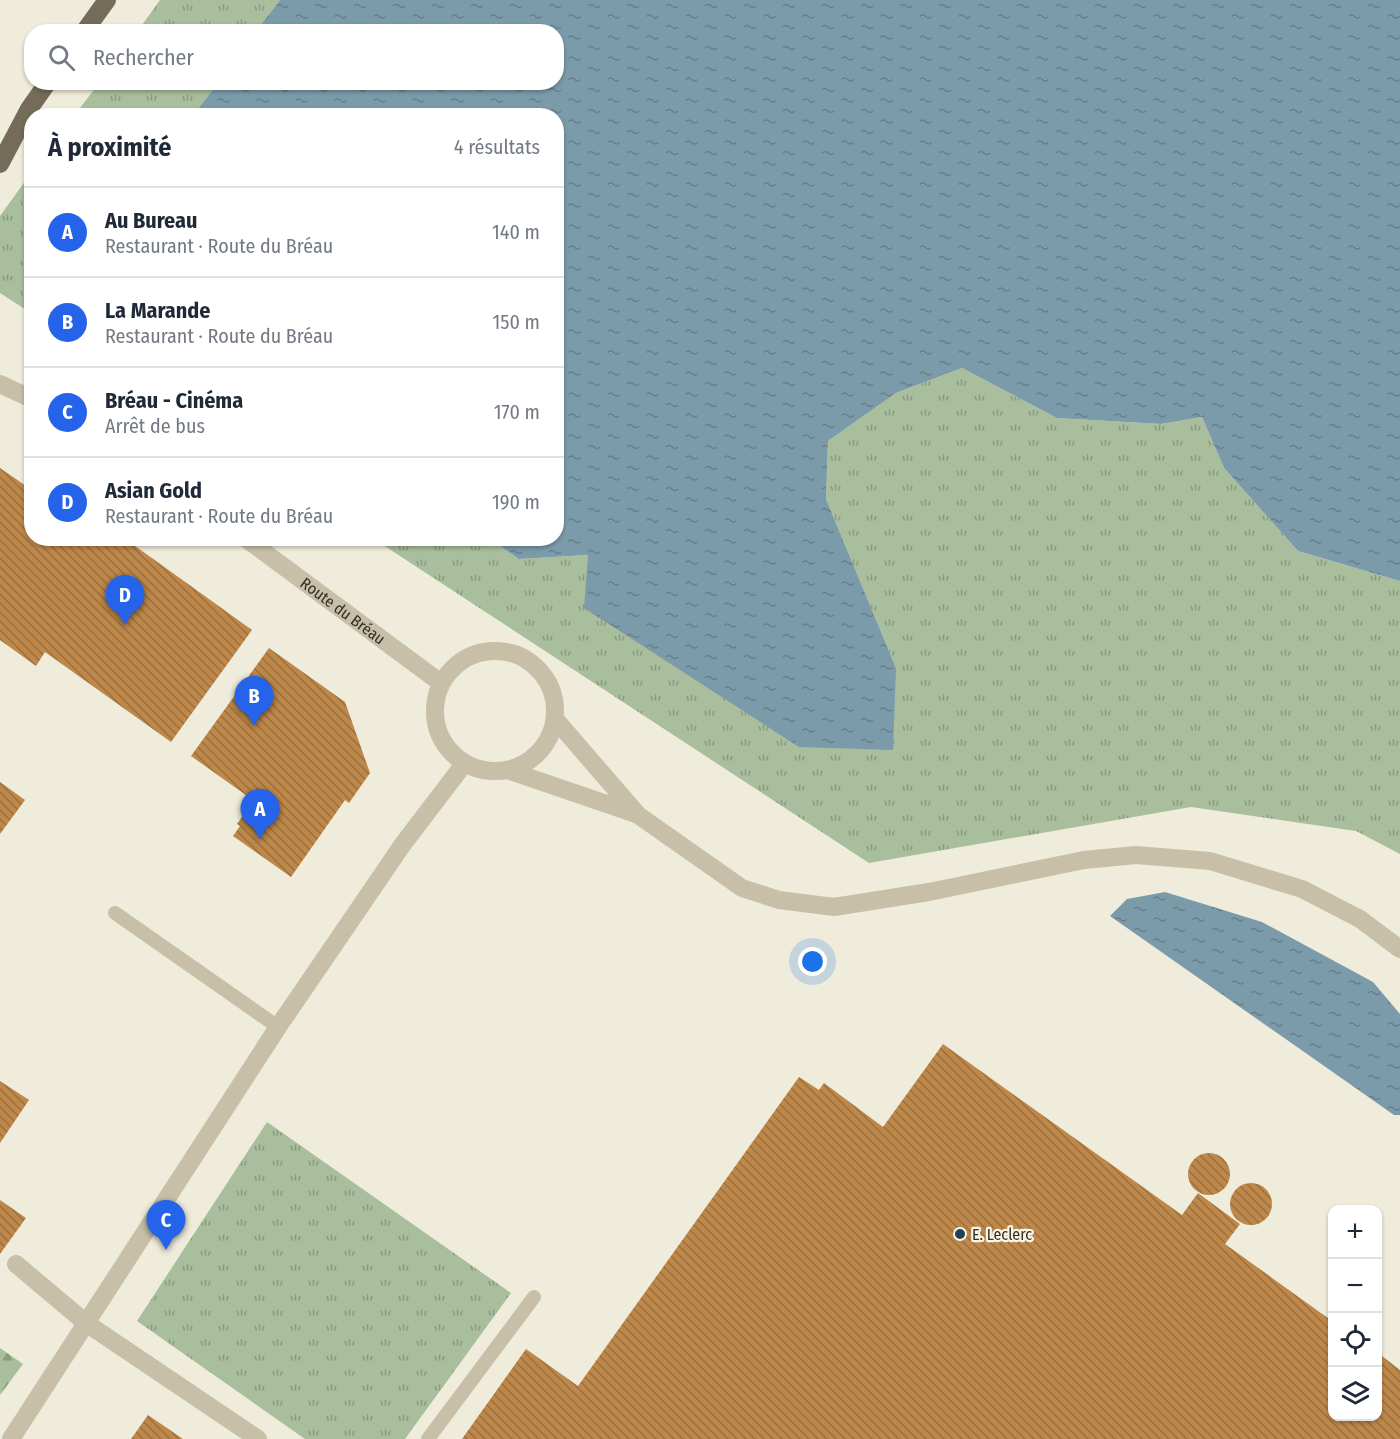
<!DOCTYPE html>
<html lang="fr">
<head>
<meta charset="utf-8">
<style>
  :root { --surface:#fff; --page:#f2f2f3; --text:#1f2937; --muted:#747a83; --line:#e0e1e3; --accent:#2563eb }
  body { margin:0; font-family:"Fira Sans Condensed",sans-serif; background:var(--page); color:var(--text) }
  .controls { position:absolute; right:18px; bottom:18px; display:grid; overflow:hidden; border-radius:12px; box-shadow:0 2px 4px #0004 }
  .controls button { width:54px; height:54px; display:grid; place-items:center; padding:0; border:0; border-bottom:2px solid var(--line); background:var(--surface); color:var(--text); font:30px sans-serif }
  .you { position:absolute; left:813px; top:962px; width:21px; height:21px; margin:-15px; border:4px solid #fff; border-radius:50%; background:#1a73e8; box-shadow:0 0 0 9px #1a73e833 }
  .badge { display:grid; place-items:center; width:39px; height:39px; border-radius:50%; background:var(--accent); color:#fff; font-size:20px; font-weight:700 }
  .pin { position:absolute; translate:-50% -50px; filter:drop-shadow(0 2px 3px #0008) }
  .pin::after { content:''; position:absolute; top:32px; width:21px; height:18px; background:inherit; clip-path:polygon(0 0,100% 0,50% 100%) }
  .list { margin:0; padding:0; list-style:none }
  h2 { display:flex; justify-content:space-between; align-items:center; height:78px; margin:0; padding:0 24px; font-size:26px }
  h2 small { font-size:20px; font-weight:400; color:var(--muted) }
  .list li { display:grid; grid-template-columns:39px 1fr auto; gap:18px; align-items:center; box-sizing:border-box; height:90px; padding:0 24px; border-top:2px solid var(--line) }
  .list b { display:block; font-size:22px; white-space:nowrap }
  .list p { margin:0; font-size:20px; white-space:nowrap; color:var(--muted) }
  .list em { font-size:20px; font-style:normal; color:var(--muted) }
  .icon { flex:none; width:33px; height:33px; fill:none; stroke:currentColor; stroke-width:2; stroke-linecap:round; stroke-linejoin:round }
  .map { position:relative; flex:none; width:1400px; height:1439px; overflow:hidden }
  .search { position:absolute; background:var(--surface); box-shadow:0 2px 4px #0004; left:24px; top:24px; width:540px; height:66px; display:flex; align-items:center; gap:15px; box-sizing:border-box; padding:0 21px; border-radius:24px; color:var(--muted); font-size:22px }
  .panel { position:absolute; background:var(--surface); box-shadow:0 2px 4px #0004; left:24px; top:108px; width:540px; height:438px; border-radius:24px }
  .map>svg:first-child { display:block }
  .grass { fill:url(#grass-tufts) }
  .forest { fill:url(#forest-firs) }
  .water { fill:url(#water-ripples) }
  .building { fill:url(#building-back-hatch) }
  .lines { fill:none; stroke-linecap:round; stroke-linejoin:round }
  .lane { stroke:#c7bfa7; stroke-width:14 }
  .street { stroke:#c7bfa7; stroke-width:18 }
  .primary { stroke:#756b59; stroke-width:18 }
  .poi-dot { fill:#204053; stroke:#f8f5e6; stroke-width:2 }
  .labels { text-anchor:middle; stroke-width:4.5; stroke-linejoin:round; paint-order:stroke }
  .street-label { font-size:16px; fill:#342f27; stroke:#f8f5e6 }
  .poi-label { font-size:16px; fill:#342f27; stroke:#f8f5e6; text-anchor:start }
</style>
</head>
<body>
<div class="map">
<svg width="1400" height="1439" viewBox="0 0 1400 1439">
  <defs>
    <pattern id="grass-tufts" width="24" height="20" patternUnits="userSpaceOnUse" patternTransform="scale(1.5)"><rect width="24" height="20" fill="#a8be9c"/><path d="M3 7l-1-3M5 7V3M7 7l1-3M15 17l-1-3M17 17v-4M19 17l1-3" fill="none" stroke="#8a9b7f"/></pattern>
    <pattern id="forest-firs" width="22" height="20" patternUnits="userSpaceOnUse" patternTransform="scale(1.5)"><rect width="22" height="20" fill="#a8be9c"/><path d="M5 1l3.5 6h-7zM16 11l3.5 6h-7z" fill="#8a9b7f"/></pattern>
    <pattern id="water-ripples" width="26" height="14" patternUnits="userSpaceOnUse" patternTransform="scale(1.5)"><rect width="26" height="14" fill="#7b9bab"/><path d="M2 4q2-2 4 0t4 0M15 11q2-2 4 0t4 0" fill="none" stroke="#667f8b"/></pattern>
    <pattern id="building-back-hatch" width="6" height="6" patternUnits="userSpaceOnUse" patternTransform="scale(1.5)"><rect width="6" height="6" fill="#be884a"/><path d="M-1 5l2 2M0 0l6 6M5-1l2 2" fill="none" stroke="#9b703e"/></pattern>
  </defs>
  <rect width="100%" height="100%" fill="#f0ecdb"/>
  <g class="grass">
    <polygon points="160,0 280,0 256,31 137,32"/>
    <polygon points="99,83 218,83 193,115 74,116"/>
    <polygon points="31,173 31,313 0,293 0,216"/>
    <polygon points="962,368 1057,418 1161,424 1202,417 1224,468 1298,551 1400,581 1400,854 1356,831 1191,807 869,863 374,539 490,539 519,559 589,555 896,668 826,499 828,441 896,393"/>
    <polygon points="267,1122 511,1293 405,1439 305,1439 137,1321"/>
  </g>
  <polygon class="forest" points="0,1348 23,1364 0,1395"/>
  <g class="water">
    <polygon points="280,0 1400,0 1400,581 1298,551 1224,468 1202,417 1161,424 1057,418 962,368 896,393 828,441 826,499 896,668 893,750 799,747 584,608 588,555 519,559 490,539 556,538 556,116 193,115 218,83 556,82 556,32 256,31"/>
    <polygon points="1165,892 1262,922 1373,982 1400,1014 1400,1115 1394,1115 1110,916 1127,899"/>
  </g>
  <g class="building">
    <polygon points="0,468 32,490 32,538 124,538 252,630 171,742 45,652 36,666 0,640"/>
    <polygon points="269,648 345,702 370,773 349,803 345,800 291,877 233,836 240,826 237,824 249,807 252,809 257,803 191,756"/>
    <polygon points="0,782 25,800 0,834"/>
    <polygon points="943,1044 1182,1215 1198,1193 1240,1224 1225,1244 1332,1321 1332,1416 1378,1416 1378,1353 1400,1370 1400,1439 462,1439 526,1349 578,1386 799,1077 819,1090 824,1083 883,1127"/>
    <polygon points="0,1081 29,1100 0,1143"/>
    <circle cx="1209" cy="1174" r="21"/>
    <circle cx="1251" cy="1204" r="21"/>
    <polygon points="0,1200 26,1218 0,1254"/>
    <polygon points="148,1415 183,1439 131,1439"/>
  </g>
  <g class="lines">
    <g class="lane">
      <polyline points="115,913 278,1027"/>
      <polyline points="428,1439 534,1297"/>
    </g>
    <g class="street">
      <polyline points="0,384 32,399"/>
      <path id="s1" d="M245 538 441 683"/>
      <circle cx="495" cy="711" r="60"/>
      <polyline points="555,719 638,815 742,888 779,900 834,907 929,892 1084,860 1136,855 1210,861 1302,889 1360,919 1400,949"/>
      <polyline points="507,770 636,814"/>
      <polyline points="16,1264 86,1323 258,1439"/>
      <polyline points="11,1439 278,1027 403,844 464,764"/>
    </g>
    <g class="primary">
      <polyline points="84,32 107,0"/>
      <polyline points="0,164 29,109 48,82"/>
    </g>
  </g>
  <circle class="poi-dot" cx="960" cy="1234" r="6"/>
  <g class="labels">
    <g class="street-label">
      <text dy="6" stroke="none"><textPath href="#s1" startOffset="122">Route du Bréau</textPath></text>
    </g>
    <g class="poi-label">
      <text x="972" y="1240">E. Leclerc</text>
    </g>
  </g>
</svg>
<div class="controls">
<button>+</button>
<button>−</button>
<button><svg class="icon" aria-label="locate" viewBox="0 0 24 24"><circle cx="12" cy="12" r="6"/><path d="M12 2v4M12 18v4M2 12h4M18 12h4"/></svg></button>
<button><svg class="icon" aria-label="layers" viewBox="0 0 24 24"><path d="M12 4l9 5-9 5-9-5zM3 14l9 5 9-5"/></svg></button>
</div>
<div class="you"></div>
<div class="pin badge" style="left:260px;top:839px">A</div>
<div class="pin badge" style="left:254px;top:726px">B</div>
<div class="pin badge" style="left:166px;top:1250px">C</div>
<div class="pin badge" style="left:125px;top:625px">D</div>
<div class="search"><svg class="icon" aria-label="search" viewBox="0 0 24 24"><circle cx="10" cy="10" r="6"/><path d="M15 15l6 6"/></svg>Rechercher</div>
<section class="panel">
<h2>À proximité<small>4 résultats</small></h2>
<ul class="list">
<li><span class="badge">A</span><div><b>Au Bureau</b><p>Restaurant · Route du Bréau</p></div><em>140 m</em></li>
<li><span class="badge">B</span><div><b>La Marande</b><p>Restaurant · Route du Bréau</p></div><em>150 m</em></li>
<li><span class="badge">C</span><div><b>Bréau - Cinéma</b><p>Arrêt de bus</p></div><em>170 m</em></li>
<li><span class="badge">D</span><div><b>Asian Gold</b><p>Restaurant · Route du Bréau</p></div><em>190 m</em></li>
</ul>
</section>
</div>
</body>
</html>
